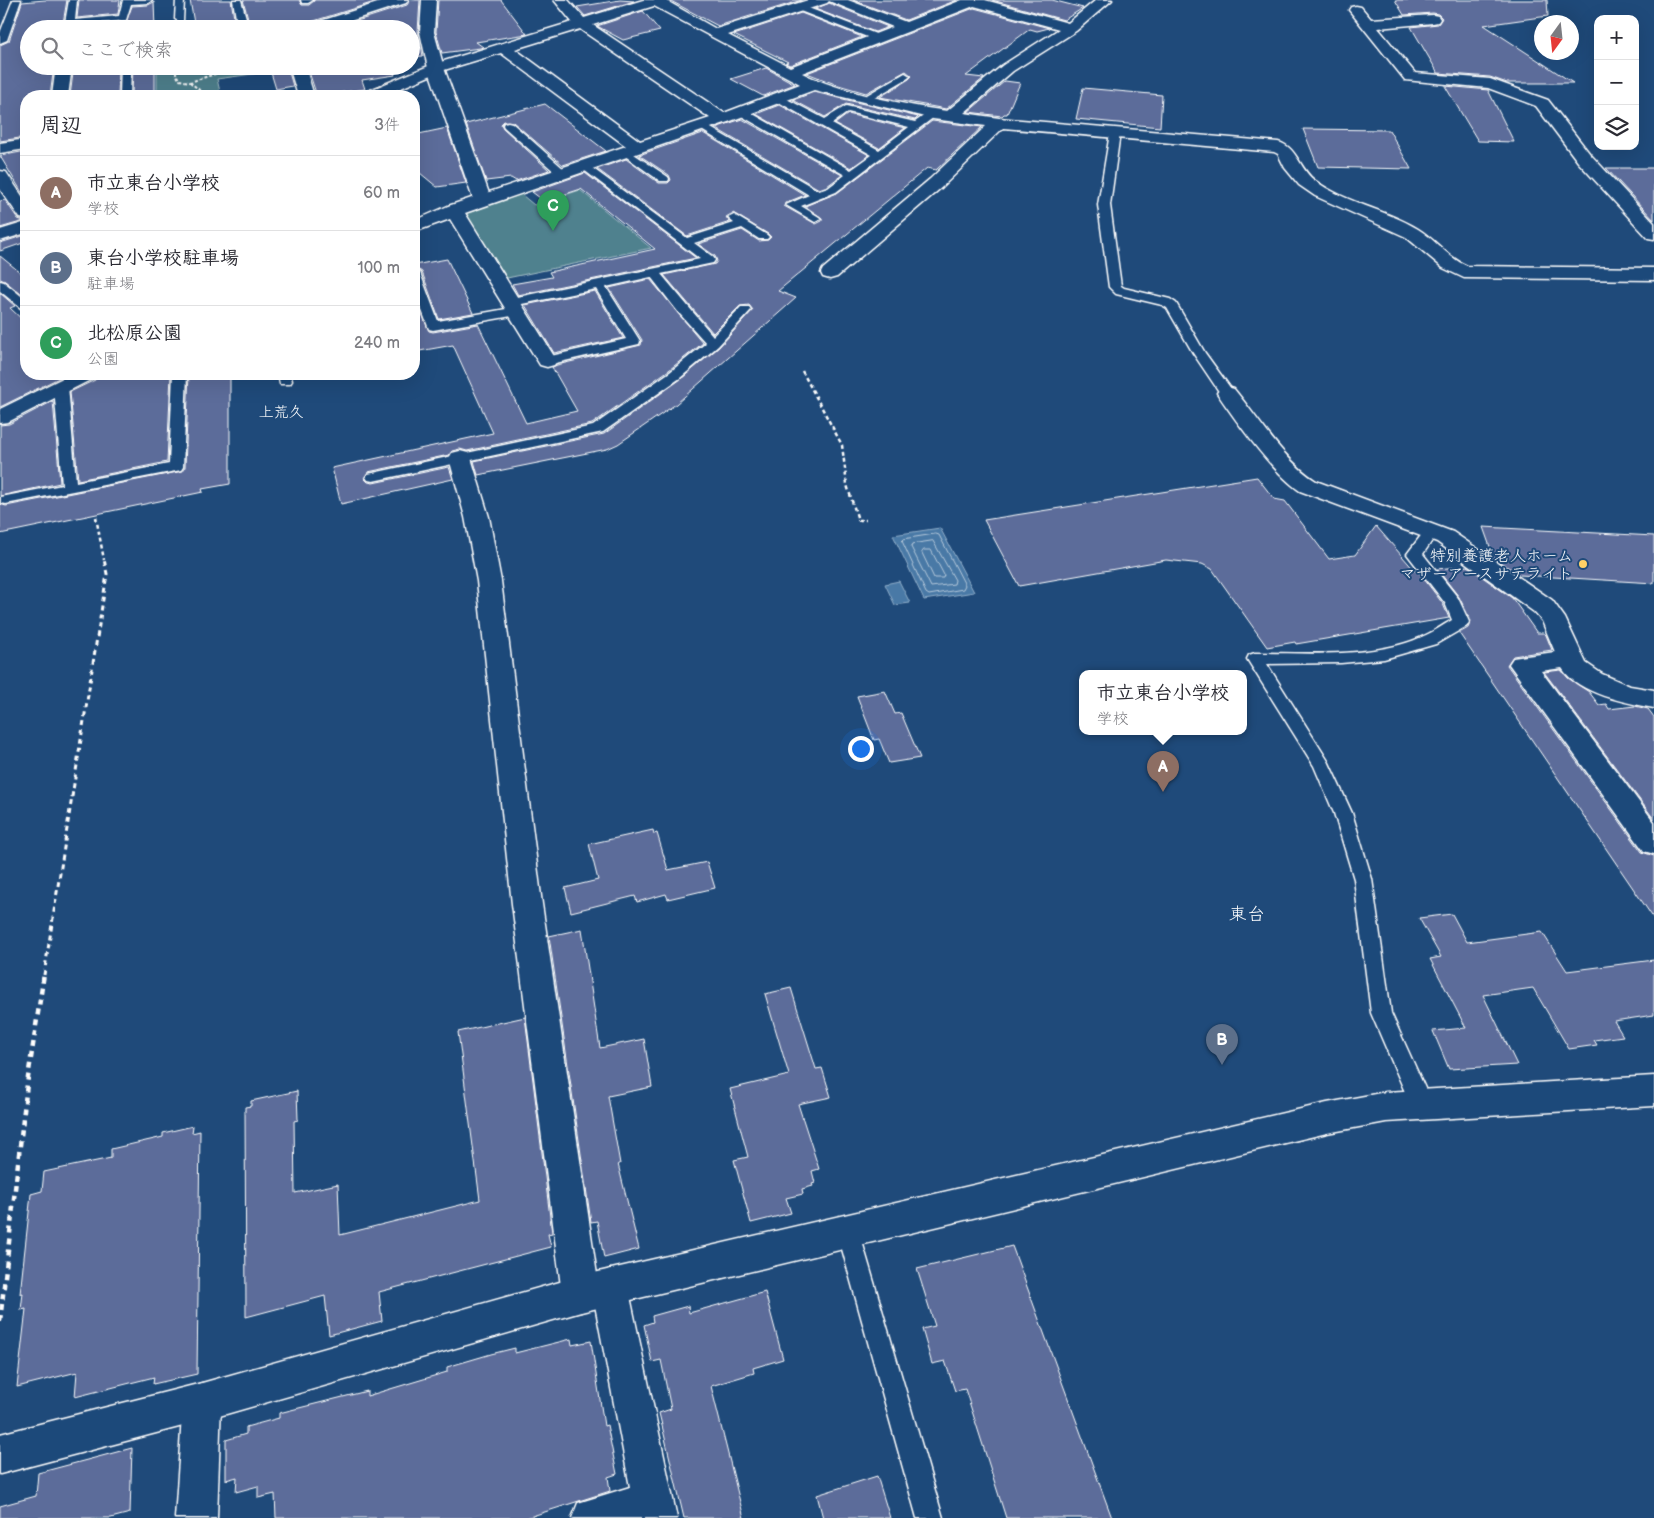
<!DOCTYPE html>
<html lang="ja">
<head>
<meta charset="utf-8">
<style>
  :root { --surface:#fff; --page:#f2f2f3; --text:#2b2b33; --muted:#7c7c81; --line:#e1e1e2; --accent:#d93025 }
  body { margin:0; font-family:"Balsamiq Sans","Klee One",sans-serif; background:var(--page); color:var(--text) }
  .controls { position:absolute; right:15px; top:15px; display:grid; overflow:hidden; border-radius:10px; box-shadow:0 5px 20px #0002 }
  .controls button { width:45px; height:45px; display:grid; place-items:center; padding:0; border:0; border-bottom:1px solid var(--line); background:var(--surface); color:var(--text); font:25px sans-serif }
  .compass { position:absolute; left:1534px; top:15px; width:45px; height:45px; border-radius:50%; background:var(--surface); box-shadow:0 5px 20px #0002; rotate:195deg }
  .you { position:absolute; left:860px; top:748px; width:18px; height:18px; margin:-12px; border:4px solid #fff; border-radius:50%; background:#1a73e8; box-shadow:0 0 0 8px #1a73e833 }
  .badge { display:grid; place-items:center; width:32px; height:32px; border-radius:50%; background:var(--accent); color:#fff; font-size:16px; font-weight:700 }
  .pin { position:absolute; translate:-50% -41px; filter:drop-shadow(0 1px 2px #0008) }
  .pin::after { content:''; position:absolute; top:26px; width:18px; height:15px; background:inherit; clip-path:polygon(0 0,100% 0,50% 100%) }
  .popup { position:absolute; left:1079px; top:670px; width:168px; height:65px; box-sizing:border-box; display:grid; place-content:center; border-radius:10px; background:var(--surface); filter:drop-shadow(0 1px 4px #0005); font-size:16px; white-space:nowrap; color:var(--muted) }
  .popup b { font-size:19px; color:var(--text) }
  .popup::after { content:''; position:absolute; left:50%; top:100%; margin-left:-10px; border:10px solid transparent; border-top-color:var(--surface) }
  .list { margin:0; padding:0; list-style:none }
  h2 { display:flex; justify-content:space-between; align-items:center; height:65px; margin:0; padding:0 20px; font-size:21px }
  h2 small { font-size:16px; font-weight:400; color:var(--muted) }
  .list li { display:grid; grid-template-columns:32px 1fr auto; gap:15px; align-items:center; box-sizing:border-box; height:75px; padding:0 20px; border-top:1px solid var(--line) }
  .list b { display:block; font-size:19px; white-space:nowrap }
  .list p { margin:0; font-size:16px; white-space:nowrap; color:var(--muted) }
  .list em { font-size:16px; font-style:normal; color:var(--muted) }
  .icon { flex:none; width:28px; height:28px; fill:none; stroke:currentColor; stroke-width:2; stroke-linecap:round; stroke-linejoin:round }
  .map { position:relative; flex:none; width:1654px; height:1518px; overflow:hidden }
  .search { position:absolute; background:var(--surface); box-shadow:0 5px 20px #0002; left:20px; top:20px; width:400px; height:55px; display:flex; align-items:center; gap:12px; box-sizing:border-box; padding:0 18px; border-radius:28px; color:var(--muted); font-size:19px }
  .panel { position:absolute; background:var(--surface); box-shadow:0 5px 20px #0002; left:20px; top:90px; width:400px; height:290px; border-radius:20px }
  .map>svg:first-child { display:block }
  .green { fill:#4f818e; stroke:#a7c0c6 }
  .water { fill:#4979a6; stroke:#92afca }
  .lines { fill:none; stroke-linecap:round; stroke-linejoin:round }
  .shore { stroke:#b6c9db; stroke-width:1 }
  .building { fill:#5c6c9a; stroke:#fff }
  .lane-casing { stroke:#fff; stroke-width:3 }
  .street-casing { stroke:#fff; stroke-width:3 }
  .secondary-casing { stroke:#fff; stroke-width:3 }
  .path-far3 { stroke:#fff; stroke-width:2; stroke-dasharray:3 2; stroke-linecap:butt }
  .path-far2 { stroke:#fff; stroke-width:2.5; stroke-dasharray:4 3; stroke-linecap:butt }
  .path-far1 { stroke:#fff; stroke-width:3; stroke-dasharray:5 4; stroke-linecap:butt }
  .path { stroke:#fff; stroke-width:4.5; stroke-dasharray:6 5; stroke-linecap:butt }
  .lane { fill:#1f4a7a; fill-rule:evenodd }
  .street { fill:#1f4a7a; fill-rule:evenodd }
  .secondary { fill:#1f4a7a; fill-rule:evenodd }
  .poi-dot { fill:#ffd166; stroke:#1f4a7a; stroke-width:2 }
  .labels { text-anchor:middle; stroke-width:4; stroke-linejoin:round; paint-order:stroke }
  .far-neighbourhood-label { font-size:15px; fill:#fff; stroke:#1f4a7a }
  .poi-label { font-size:16px; fill:#fff; stroke:#1f4a7a; text-anchor:end }
  .neighbourhood-label { font-size:18px; fill:#fff; stroke:#1f4a7a }
</style>
</head>
<body>
<div class="map">
<svg width="1654" height="1518" viewBox="0 0 1654 1518">
  <rect width="100%" height="100%" fill="#1f4a7a"/>
  <filter id="ink" filterUnits="userSpaceOnUse"><feTurbulence type="fractalNoise" baseFrequency=".02" numOctaves="2"/><feDisplacementMap in="SourceGraphic" scale="10" xChannelSelector="R" yChannelSelector="G"/><feConvolveMatrix kernelMatrix="1 2 1 2 8 2 1 2 1" color-interpolation-filters="sRGB"/></filter>
  <g filter="url(#ink)">
    <g class="green">
      <polygon points="157,66 287,66 288,69 217,79 221,96 157,96"/>
      <polygon points="516,190 534,205 580,190 651,248 507,278 466,214 472,208"/>
    </g>
    <g class="water">
      <polygon points="940,528 974,592 924,600 893,535"/>
      <polygon points="899,581 910,603 895,605 885,584"/>
    </g>
    <g class="lines">
      <g class="shore">
        <polygon points="936,534 939,535 965,585 963,589 929,595 926,593 902,541 904,539"/>
        <polygon points="933,541 955,580 954,584 931,587 911,547 913,544"/>
        <polygon points="924,550 931,550 944,575 943,578 934,578 922,553"/>
      </g>
    </g>
    <g class="building">
      <polygon points="45,0 67,0 63,23 70,28 126,22 132,6 148,5 154,2 155,29 29,29 29,66 54,66 50,96 26,96 26,137 0,141 0,45 9,41 22,2"/>
      <polygon points="79,0 120,0 118,14 77,18"/>
      <polygon points="190,0 231,0 234,18 242,23 248,18 243,0 299,0 302,5 309,5 315,0 381,0 304,24 301,29 195,29"/>
      <polygon points="410,0 420,0 418,32 423,56 411,57 411,29 332,29 407,5"/>
      <polygon points="438,0 501,0 527,34 476,42 483,47 480,48 442,53 436,32"/>
      <polygon points="620,0 634,1 585,16 577,7"/>
      <polygon points="669,0 802,0 718,26"/>
      <polygon points="853,0 957,0 906,20"/>
      <polygon points="992,0 1052,0 1083,8 1064,20"/>
      <polygon points="1395,0 1547,0 1548,16 1484,25 1573,83 1507,83 1490,77 1438,73 1411,27 1438,24 1442,18 1438,14 1433,13 1404,15"/>
      <polygon points="829,3 888,27 875,32 815,9"/>
      <polygon points="974,8 1049,28 1037,31 1030,29 966,76 984,78 946,109 880,97 909,79 912,76 906,71 866,93 835,84 807,73"/>
      <polygon points="643,11 660,31 623,40 597,26"/>
      <polygon points="801,13 862,37 790,65 785,63 788,62 734,35"/>
      <polygon points="74,66 119,66 118,96 70,96"/>
      <polygon points="133,66 155,66 155,96 132,96"/>
      <polygon points="269,66 287,66 293,86 276,89"/>
      <polygon points="307,66 392,66 395,75 362,80 365,89 317,96"/>
      <polygon points="766,68 795,84 763,96 731,79"/>
      <polygon points="1005,81 1020,83 1007,114 1004,114 1002,116 968,112"/>
      <polygon points="1445,86 1488,90 1514,142 1478,141"/>
      <polygon points="1083,88 1162,95 1160,127 1076,119"/>
      <polygon points="814,92 918,117 915,120 846,104 825,117 793,100"/>
      <polygon points="545,104 606,151 563,165 513,122 504,121 501,124 503,128 549,170 516,181 511,178 486,181 466,124"/>
      <polygon points="779,105 780,105 869,155 851,168 756,114"/>
      <polygon points="848,114 905,128 879,148 835,124"/>
      <polygon points="742,119 842,175 827,186 819,189 715,128"/>
      <polygon points="932,121 982,127 936,170 927,168 778,291 796,298 676,404 618,444 607,449 478,475 474,461 604,434 681,379 719,347 753,310 749,305 740,306 713,333 664,275 715,264 717,261 715,256 698,244 742,230 759,241 768,240 771,237 768,234 733,213 726,217 730,222 687,236 597,169 626,159 659,183 668,183 671,180 669,175 639,155 703,133 805,195 785,203 784,206 816,224 822,221 822,218 805,206 837,193"/>
      <polygon points="447,128 466,183 437,187 414,168 414,135"/>
      <polygon points="1303,129 1389,130 1411,169 1318,167"/>
      <polygon points="26,151 26,199 0,156"/>
      <polygon points="1606,168 1654,168 1654,220"/>
      <polygon points="585,173 696,258 518,295 512,284 552,277 549,272 655,249 581,189 544,201 532,192"/>
      <polygon points="5,200 18,219 24,221 0,228 0,201"/>
      <polygon points="26,235 26,242 0,251 0,243"/>
      <polygon points="0,256 26,277 26,298 5,281 0,279"/>
      <polygon points="447,259 473,313 439,319 422,272 414,267 414,265"/>
      <polygon points="650,279 703,343 669,370 592,424 467,451 460,449 452,451 449,455 368,472 364,478 368,482 373,483 449,467 453,479 341,504 332,468 493,433 453,345 414,352 414,294 429,331 433,332 478,324 526,423 577,411 552,367 557,365 641,345 642,340 609,288"/>
      <polygon points="595,291 623,338 554,353 525,305"/>
      <polygon points="0,293 15,306 10,308 26,323 26,374 67,374 0,407"/>
      <polygon points="99,374 171,374 167,462 78,480 70,392 95,380"/>
      <polygon points="189,374 230,374 230,484 202,489 203,492 0,534 0,504 6,506 183,471 185,467"/>
      <polygon points="53,401 60,483 0,496 0,425 9,424"/>
      <polygon points="1257,477 1274,499 1285,501 1329,559 1355,555 1376,526 1415,571 1418,571 1443,604 1449,618 1296,644 1295,642 1267,647 1212,569 1202,564 1166,560 1019,586 984,520"/>
      <polygon points="1483,527 1654,536 1654,583 1520,575 1494,558"/>
      <polygon points="1467,566 1512,598 1537,633 1544,633 1546,635 1552,650 1513,656 1507,665 1642,852 1654,856 1654,919 1459,633 1468,628 1471,621 1459,597 1437,569"/>
      <polygon points="1561,670 1568,678 1589,692 1599,705 1606,704 1609,709 1635,706 1648,709 1654,717 1654,819 1544,672"/>
      <polygon points="885,691 895,714 901,713 920,758 889,763 879,739 874,740 857,696"/>
      <polygon points="653,830 654,834 657,833 668,870 707,862 715,888 668,899 666,894 637,902 635,896 571,912 565,888 598,880 589,844"/>
      <polygon points="1452,914 1467,942 1542,932 1567,971 1654,960 1654,1015 1614,1021 1623,1036 1594,1040 1597,1045 1569,1049 1533,988 1483,995 1517,1065 1449,1069 1433,1031 1466,1028 1430,959 1441,957 1419,918"/>
      <polygon points="582,929 600,1048 644,1039 652,1087 608,1096 620,1164 618,1164 639,1249 604,1258 597,1221 591,1222 549,936"/>
      <polygon points="791,988 816,1069 822,1068 831,1097 798,1104 819,1169 812,1171 815,1183 812,1184 813,1186 802,1189 803,1194 786,1198 791,1213 751,1223 734,1160 748,1157 730,1089 789,1075 765,994"/>
      <polygon points="525,1017 552,1233 548,1234 551,1247 379,1292 382,1321 329,1335 325,1296 246,1317 245,1107 251,1106 251,1101 297,1091 298,1120 294,1121 295,1193 338,1184 340,1235 480,1200 458,1032"/>
      <polygon points="193,1126 192,1133 200,1131 197,1374 153,1384 154,1377 75,1397 77,1372 17,1387 26,1309 21,1310 23,1293 20,1294 31,1194 42,1191 44,1172 111,1158 111,1149 163,1137 163,1133"/>
      <polygon points="1012,1246 1112,1518 1006,1518 965,1389 955,1391 945,1361 932,1364 922,1329 935,1326 917,1269"/>
      <polygon points="765,1292 783,1359 753,1368 754,1373 711,1386 744,1518 684,1518 659,1413 671,1409 661,1360 652,1362 644,1325 653,1322 652,1316 688,1306 689,1313"/>
      <polygon points="571,1339 572,1345 591,1341 604,1426 607,1425 617,1474 608,1477 610,1491 526,1518 276,1518 275,1494 258,1498 258,1486 236,1492 237,1477 226,1480 226,1440 246,1434 246,1427 279,1418 279,1413 367,1391 367,1396 447,1372 447,1367 491,1354 515,1348 515,1353"/>
      <polygon points="132,1448 130,1513 111,1518 0,1518 0,1506 36,1496 38,1473"/>
      <polygon points="877,1476 890,1518 823,1518 817,1495"/>
    </g>
    <g class="lines">
      <defs>
        <g id="lane">
          <polygon points="13,0 21,0 7,40 0,43 0,33"/>
          <polygon points="69,0 77,0 75,20 119,16 123,0 152,0 148,3 131,4 126,20 70,26 65,23"/>
          <polygon points="176,0 184,0 183,21 180,22 175,19"/>
          <polygon points="233,0 241,0 246,18 244,20 241,21 236,18"/>
          <polygon points="301,0 313,0 308,3 302,3"/>
          <polygon points="798,4 881,36 883,38 881,40 875,40 795,9 795,5"/>
          <polygon points="121,66 131,66 130,96 120,96"/>
          <polygon points="905,73 910,76 908,78 869,101 865,102 860,99"/>
          <path d="M779 95 825 119 846 106 915 122 929 112H937L938 114 836 192 801 206 819 217 821 219 815 222 786 205 809 195 695 126 700 123 704 124 819 191 828 188 845 175 738 114V110H746L851 170 872 155 775 100 774 98ZM848 112 909 127 879 150 832 124Z"/>
          <polygon points="508,122 512,123 565,170 566,172 565,174 557,174 504,127 503,125 504,123"/>
          <polygon points="1115,130 1120,133 1110,205 1121,286 1124,288 1170,299 1176,303 1205,353 1234,393 1232,396 1222,396 1193,353 1167,308 1162,305 1116,294 1109,287 1098,205 1110,133"/>
          <polygon points="625,148 668,177 669,179 668,181 660,181 621,153 620,151"/>
          <polygon points="584,162 687,238 734,223 728,218 734,215 767,235 769,237 767,239 759,239 742,228 694,243 713,257 715,260 713,263 661,274 713,336 741,307 749,307 751,310 718,346 680,378 603,432 373,481 368,480 366,477 368,474 373,473 593,426 670,372 706,343 679,313 651,277 606,287 640,341 639,344 547,365 541,361 542,358 626,339 596,289 512,306 508,305 506,302 508,299 700,259 580,167 579,165 580,163"/>
          <polygon points="414,269 420,273 438,321 517,307 523,311 517,315 433,330 429,329 414,289"/>
          <polygon points="0,281 4,282 26,300 26,310 22,309 0,291"/>
          <polygon points="173,374 187,374 183,467 181,470 6,504 1,503 1,497 62,485 54,386 61,382 68,386 76,482 169,464"/>
          <polygon points="278,374 290,374 292,381 290,384 280,384"/>
          <path d="M1431 527 1436 529 1438 532 1423 554 1458 598 1469 622 1467 626 1436 644 1384 659 1341 663 1267 664 1328 761 1352 813 1372 879 1391 1013 1433 1106 1430 1113 1422 1115 1414 1113 1371 1013 1354 879 1334 813 1314 766 1247 659 1249 655 1255 653C1308 653 1377 659 1426 635 1435 631 1443 625 1452 620L1445 603 1407 554 1426 529Z"/>
          <polygon points="848,1220 856,1223 859,1231 943,1518 917,1518 837,1231 840,1223"/>
        </g>
        <g id="street">
          <polygon points="387,0 408,0 406,3 325,29 303,29 305,26"/>
          <path d="M554 0H568L584 18 643 0H665L716 29 808 0H848L906 22 962 0H985L1068 23 1096 0H1112L1076 31 1013 71 964 113 999 118 1278 142C1297 147 1299 168 1314 180 1345 203 1385 209 1418 229 1436 240 1448 258 1467 266L1654 268V280L1464 278 1443 268 1406 237 1315 196 1299 185 1285 168 1278 154 1274 152 1003 128 942 187 837 277 830 279 823 277 821 273 823 269 930 179 986 126 933 119 814 90 728 122 465 213 557 361 554 365 547 367 540 365 450 219 414 232V221L448 206 626 146 501 53 441 71 382 96H361L363 93 431 65 572 22ZM829 1 893 27 790 67 728 35 827 3ZM654 6 800 84 724 113 593 25ZM974 6 1059 29 1003 65 947 111C905 105 839 92 802 73ZM580 29 584 32 710 118 640 141 515 49Z"/>
          <polygon points="1356,6 1361,7 1371,19 1433,15 1438,16 1440,19 1438,22 1433,23 1378,28 1415,73 1490,79 1548,100 1590,154 1654,223 1654,239 1648,238 1578,162 1536,106 1488,88 1405,80 1349,10 1351,7"/>
          <polygon points="56,66 72,66 68,96 52,96"/>
          <polygon points="289,66 305,66 314,96 298,96"/>
          <polygon points="26,139 26,149 0,153 0,143"/>
          <polygon points="0,171 6,172 26,202 26,219 20,218 0,189"/>
          <polygon points="26,222 26,233 0,241 0,230"/>
          <polygon points="71,374 97,374 94,378 8,422 0,423 0,409"/>
          <path d="M1227 387 1234 389C1258 418 1284 461 1316 481L1453 532 1552 600 1565 618 1586 663 1602 674 1630 686 1654 690V708C1627 703 1578 694 1562 668L1541 671 1654 822V854L1644 851 1509 664 1513 658 1555 652 1542 621 1534 612 1437 542 1300 491C1273 473 1236 421 1217 393L1220 389Z"/>
          <polygon points="460,451 468,453 471,458 489,517 501,581 542,904 597,1275 610,1269 623,1274 628,1287 677,1518 572,1518 578,1503 630,1487 595,1305 581,1312 568,1307 562,1294 512,904 477,581 465,517 449,458 452,453"/>
          <polygon points="202,1383 216,1388 221,1402 217,1518 175,1518 183,1402 188,1388"/>
        </g>
        <g id="secondary">
          <polygon points="422,0 436,0 434,32 444,68 491,199 488,203 482,204 476,203 473,199 428,68 420,32"/>
          <polygon points="1654,1076 1654,1106 1386,1122 1327,1133 581,1312 202,1421 0,1474 0,1434 202,1383 581,1276 1327,1103 1386,1092"/>
        </g>
      </defs>
      <use href="#lane" class="lane-casing"/>
      <use href="#street" class="street-casing"/>
      <use href="#secondary" class="secondary-casing"/>
      <g class="path-far3">
        <polyline points="177,66 176,73 179,80 190,82 240,66"/>
        <polyline points="190,82 206,96"/>
      </g>
      <g class="path-far2">
        <polyline points="802,371 842,445 847,485 858,520 866,520"/>
        <polyline points="96,517 104,560"/>
      </g>
      <polyline class="path-far1" points="44,975 107,574 104,559"/>
      <polyline class="path" points="0,1321 27,1084 44,974"/>
      <use href="#lane" class="lane"/>
      <use href="#street" class="street"/>
      <use href="#secondary" class="secondary"/>
    </g>
  </g>
  <circle class="poi-dot" cx="1583" cy="564" r="5"/>
  <g class="labels">
    <g class="far-neighbourhood-label">
      <text x="281" y="417">上荒久</text>
    </g>
    <g class="poi-label">
      <text x="1573" y="561">特別養護老人ホーム<tspan x="1573" dy="18">マザーアースサテライト</tspan></text>
    </g>
    <g class="neighbourhood-label">
      <text x="1247" y="920">東台</text>
    </g>
  </g>
</svg>
<div class="controls">
<button>+</button>
<button>−</button>
<button><svg class="icon" aria-label="layers" viewBox="0 0 24 24"><path d="M12 4l9 5-9 5-9-5zM3 14l9 5 9-5"/></svg></button>
</div>
<svg class="compass" viewBox="-18 -18 36 36"><path d="M0-13l5 13h-10z" fill="#e53935"/><path d="M0 13l5-13h-10z" fill="#7c7c81"/></svg>
<div class="you"></div>
<div class="pin badge" style="left:1163px;top:792px;background:#8d6e63">A</div>
<div class="popup"><b>市立東台小学校</b>学校</div>
<div class="pin badge" style="left:1222px;top:1065px;background:#5c6f8a">B</div>
<div class="pin badge" style="left:553px;top:231px;background:#2e9e5b">C</div>
<div class="search"><svg class="icon" aria-label="search" viewBox="0 0 24 24"><circle cx="10" cy="10" r="6"/><path d="M15 15l6 6"/></svg>ここで検索</div>
<section class="panel">
<h2>周辺<small>3件</small></h2>
<ul class="list">
<li><span class="badge" style="background:#8d6e63">A</span><div><b>市立東台小学校</b><p>学校</p></div><em>60 m</em></li>
<li><span class="badge" style="background:#5c6f8a">B</span><div><b>東台小学校駐車場</b><p>駐車場</p></div><em>100 m</em></li>
<li><span class="badge" style="background:#2e9e5b">C</span><div><b>北松原公園</b><p>公園</p></div><em>240 m</em></li>
</ul>
</section>
</div>
</body>
</html>
